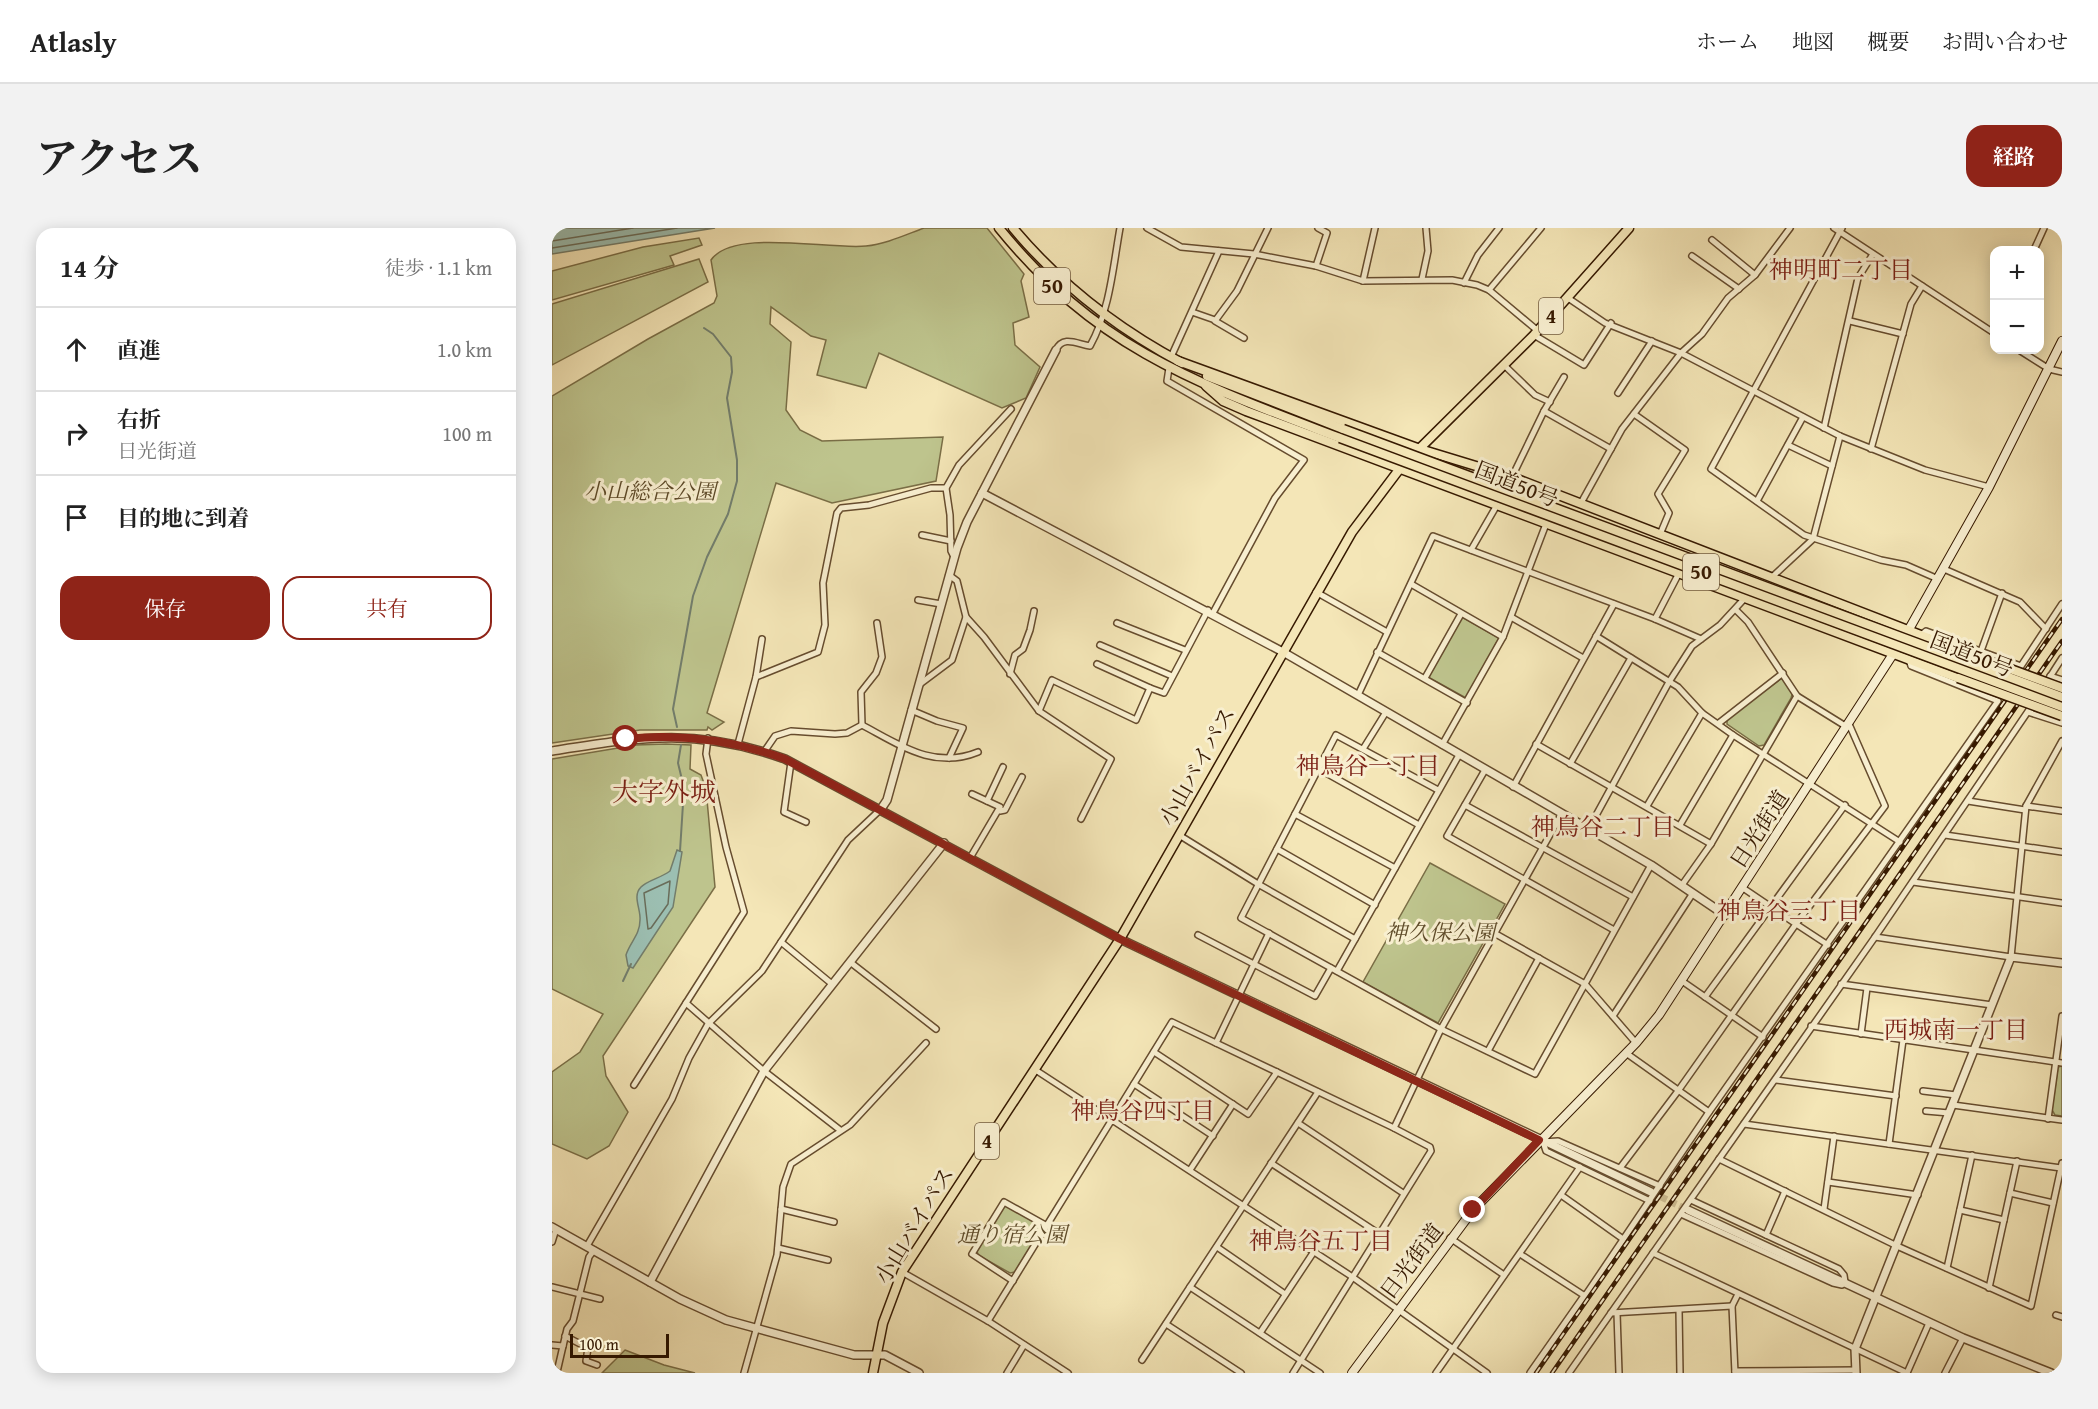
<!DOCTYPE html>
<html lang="ja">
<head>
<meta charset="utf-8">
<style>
  :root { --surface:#fff; --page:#f2f2f2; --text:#222; --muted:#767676; --line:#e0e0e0; --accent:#8f2418 }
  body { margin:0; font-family:"Gentium Book Plus","Noto Serif JP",serif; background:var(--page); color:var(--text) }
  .controls { position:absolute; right:18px; top:18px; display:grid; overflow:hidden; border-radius:12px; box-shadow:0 3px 15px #0003 }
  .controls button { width:54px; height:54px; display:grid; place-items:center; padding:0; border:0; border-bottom:2px solid var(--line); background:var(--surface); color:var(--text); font:30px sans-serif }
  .scale { position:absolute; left:18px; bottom:15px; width:99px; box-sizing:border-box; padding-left:6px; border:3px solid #361900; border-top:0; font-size:16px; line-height:21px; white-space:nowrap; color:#361900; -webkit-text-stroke:4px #f8efd0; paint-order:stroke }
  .stop { position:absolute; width:18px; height:18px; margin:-14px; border:4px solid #8f2418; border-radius:50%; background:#fff }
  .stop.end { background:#8f2418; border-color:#fff; box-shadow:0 2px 6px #0008 }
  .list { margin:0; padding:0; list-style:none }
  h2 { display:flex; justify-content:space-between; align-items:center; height:78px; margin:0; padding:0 24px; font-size:26px }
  h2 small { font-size:20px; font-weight:400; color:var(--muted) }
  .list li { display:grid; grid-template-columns:39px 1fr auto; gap:18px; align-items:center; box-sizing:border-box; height:84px; padding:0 24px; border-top:2px solid var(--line) }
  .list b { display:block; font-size:22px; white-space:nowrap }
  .list p { margin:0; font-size:20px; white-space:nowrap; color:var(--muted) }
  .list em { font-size:20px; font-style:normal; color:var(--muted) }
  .actions { display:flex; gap:12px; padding:18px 24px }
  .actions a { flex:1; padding:14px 0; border:2px solid var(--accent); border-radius:18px; text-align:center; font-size:21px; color:var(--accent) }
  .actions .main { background:var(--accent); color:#fff }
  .icon { flex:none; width:33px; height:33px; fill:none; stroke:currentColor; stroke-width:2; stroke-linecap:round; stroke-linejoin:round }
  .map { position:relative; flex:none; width:1510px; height:1145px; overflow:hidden; border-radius:18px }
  header { display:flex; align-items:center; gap:36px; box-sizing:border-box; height:84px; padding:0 30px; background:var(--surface); border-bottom:2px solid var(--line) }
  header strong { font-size:28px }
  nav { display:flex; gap:33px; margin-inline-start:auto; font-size:21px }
  .intro { display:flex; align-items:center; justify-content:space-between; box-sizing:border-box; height:144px; padding:0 36px }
  h1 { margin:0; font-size:42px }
  .button { padding:15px 27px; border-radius:18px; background:var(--accent); color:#fff; font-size:21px; font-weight:700 }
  main { display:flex; gap:36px; padding:0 36px }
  aside { flex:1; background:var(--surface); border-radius:18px; box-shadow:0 3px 15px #0003 }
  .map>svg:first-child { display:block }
  .green { fill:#bec48d; stroke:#7a6e46; stroke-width:1.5 }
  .water { fill:#9cbfb2; stroke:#737d6b; stroke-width:1.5 }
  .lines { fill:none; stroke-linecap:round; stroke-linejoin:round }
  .shore { stroke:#696c59; stroke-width:1.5 }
  .stream { stroke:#737d6b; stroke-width:2 }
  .tertiary-tunnel { stroke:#cebd92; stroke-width:7; stroke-dasharray:7 3.5; stroke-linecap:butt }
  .minor-casing { stroke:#664c2e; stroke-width:8 }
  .tertiary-casing { stroke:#664c2e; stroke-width:10 }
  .secondary-casing { stroke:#361900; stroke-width:10 }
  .trunk-casing { stroke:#361900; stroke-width:11 }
  .minor { stroke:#f8efd0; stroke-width:5 }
  .tertiary { stroke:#f8efd0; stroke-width:7 }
  .secondary { stroke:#f8efd0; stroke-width:8 }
  .trunk { stroke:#f4e6b7; stroke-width:8 }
  .rail-casing { stroke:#361900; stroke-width:4.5 }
  .rail { stroke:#f8efd0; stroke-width:2; stroke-dasharray:7; stroke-linecap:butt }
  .trunk-bridge-casing { stroke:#361900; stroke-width:11; stroke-linecap:butt }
  .trunk-bridge { stroke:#f4e6b7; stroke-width:8 }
  .route { stroke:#8f2418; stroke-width:8 }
  .labels { text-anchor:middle; stroke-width:6; stroke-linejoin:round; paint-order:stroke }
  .shield { fill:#f8efd0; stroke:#70593e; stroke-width:1.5 }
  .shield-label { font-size:21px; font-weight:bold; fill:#361900 }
  .street-label { font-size:22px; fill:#361900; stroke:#f8efd0 }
  .park-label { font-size:22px; font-style:italic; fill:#5f4c2a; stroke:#f8efd0 }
  .neighbourhood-label { font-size:24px; fill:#7a1f14; stroke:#f8efd0 }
  .quarter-label { font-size:26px; fill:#7a1f14; stroke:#f8efd0 }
</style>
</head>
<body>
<header>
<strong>Atlasly</strong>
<nav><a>ホーム</a><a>地図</a><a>概要</a><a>お問い合わせ</a></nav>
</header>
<div class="intro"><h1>アクセス</h1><a class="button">経路</a></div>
<main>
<aside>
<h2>14 分<small>徒歩 · 1.1 km</small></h2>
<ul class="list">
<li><svg class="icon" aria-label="ahead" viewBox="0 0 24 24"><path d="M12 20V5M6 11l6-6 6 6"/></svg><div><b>直進</b></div><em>1.0 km</em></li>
<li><svg class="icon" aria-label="right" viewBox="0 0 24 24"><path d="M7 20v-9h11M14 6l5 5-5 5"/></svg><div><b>右折</b><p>日光街道</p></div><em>100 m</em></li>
<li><svg class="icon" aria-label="arrive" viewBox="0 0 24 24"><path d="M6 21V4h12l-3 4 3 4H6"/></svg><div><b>目的地に到着</b></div></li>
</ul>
<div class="actions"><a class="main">保存</a><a>共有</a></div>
</aside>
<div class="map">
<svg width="1510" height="1145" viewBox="0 0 1510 1145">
  <rect width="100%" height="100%" fill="#f4e6b7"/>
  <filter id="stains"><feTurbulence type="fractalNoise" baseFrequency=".00333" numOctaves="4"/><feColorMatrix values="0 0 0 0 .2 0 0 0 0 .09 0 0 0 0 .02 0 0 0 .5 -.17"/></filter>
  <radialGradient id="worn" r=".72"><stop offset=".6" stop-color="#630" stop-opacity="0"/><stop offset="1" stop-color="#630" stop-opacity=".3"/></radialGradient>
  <g class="green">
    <path d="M372 0H435L472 46 469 53 477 89 461 95 463 117 488 139 474 170 450 180 327 125 314 160 265 147 274 112 259 108 219 79 218 96 239 114 234 182 248 202 270 213 391 209 384 253 280 275 224 255 155 485 172 494 160 502 156 499 155 502H88L0 515V168L96 111 162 75 165 68 159 32C181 0 276 22 314 18 334 16 353 7 372 0Z"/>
    <polygon points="147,10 150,17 118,28 122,37 0,72 0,43 91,19"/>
    <polygon points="147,31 156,54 0,137 0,76"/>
    <polygon points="910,389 947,410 914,470 876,449"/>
    <polygon points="1230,450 1241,464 1239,470 1212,517 1207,518 1175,496 1175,491"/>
    <polygon points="114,516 139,517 138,541 149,547 154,561 163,659 51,828 54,848 76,884 57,918 35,931 0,916 0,844 28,824 51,786 0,761 0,531 84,517"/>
    <polygon points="878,635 953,676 886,795 811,754"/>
    <polygon points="1510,838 1510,888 1503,887 1500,882 1506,839"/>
    <polygon points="455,976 488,995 490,1001 463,1044 458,1045 426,1027 425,1023 451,978"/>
    <polygon points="73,1122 112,1137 143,1145 50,1145"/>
  </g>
  <g class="water">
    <polygon points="0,0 163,0 0,26"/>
    <path d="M125 622 130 624 121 679 81 740 76 738 74 727C78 714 88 707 88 692 89 681 80 668 89 659 96 652 109 650 118 643Z"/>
  </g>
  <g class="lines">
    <g class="shore">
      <polyline points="0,13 81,0"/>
      <polyline points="0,20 125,0"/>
      <polygon points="118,653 116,676 99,700 96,701 92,665"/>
    </g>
    <g class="stream">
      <polyline points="125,499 121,481 141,368 155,329 176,286 185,253 185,232 175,170 180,144 179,129 161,106 152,100"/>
      <polyline points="128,623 132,560 126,535 129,517"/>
      <polyline points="71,753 79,736"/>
    </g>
    <polyline class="tertiary-tunnel" points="1099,964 1136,982"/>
    <defs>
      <g id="minor">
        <polyline points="595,0 629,19 702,26 764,38 811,53 900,52 925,57 937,62 986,103"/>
        <polyline points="1282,0 1442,105"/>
        <polyline points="1290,0 1159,241 1252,307 1329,332 1354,337 1386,351"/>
        <polyline points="1508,0 1510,1"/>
        <polyline points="1160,12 1203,47"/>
        <polyline points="1482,22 1492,0"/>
        <polyline points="1140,28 1187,61"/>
        <polyline points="764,38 775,5 766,0"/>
        <polyline points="870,51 876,23 874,0"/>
        <polyline points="811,53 823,0"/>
        <polyline points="912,55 926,27 947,0"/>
        <polyline points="937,62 989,0"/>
        <polyline points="1016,70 1053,95 1129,125 1288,208 1373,242 1437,259"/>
        <polyline points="640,84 663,92"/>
        <polyline points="1298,93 1351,106"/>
        <polyline points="982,107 1032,137 1059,95"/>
        <polyline points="692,110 663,93 685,63 716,0"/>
        <path d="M504 122C511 107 525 116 538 118 558 82 561 39 568 0"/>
        <polyline points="1467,122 1497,141 1510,144"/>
        <polyline points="619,129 667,23"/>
        <polyline points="952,137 983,167 998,174"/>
        <polyline points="617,140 615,153 752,232 723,270 661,385"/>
        <polyline points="1066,165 1100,113"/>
        <polyline points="992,183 1012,149"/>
        <polyline points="1082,186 1133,222 1106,266 1117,285 1109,304"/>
        <polyline points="1272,200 1306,50 1321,26"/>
        <polyline points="1236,217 1280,238"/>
        <polyline points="1319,221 1359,76 1370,58"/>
        <polyline points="960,249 992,183 1059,221"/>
        <polyline points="1205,273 1251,189"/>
        <polyline points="1029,275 1070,201 1129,125 1150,106 1176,70 1203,47 1238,0"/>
        <polyline points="370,307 399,313"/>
        <polyline points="919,322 945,277"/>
        <polyline points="402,329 399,323 398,287 394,260 407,237 459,181"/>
        <polyline points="1392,341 1468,374 1494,401"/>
        <polyline points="397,347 405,353 414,389 432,409 487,483 559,531 529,591"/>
        <polyline points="1219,350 1261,311 1288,208"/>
        <polyline points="859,356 951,409"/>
        <polyline points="764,364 835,404"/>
        <polyline points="366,372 389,376"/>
        <polyline points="1184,382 1196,394 1245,468 1295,499"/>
        <polyline points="959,389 1031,430"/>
        <polyline points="1103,391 1127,345"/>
        <polyline points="565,395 633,422"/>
        <polyline points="1369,407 1374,403 1469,438 1510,376"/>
        <polyline points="1044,408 1126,459 1150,485 1181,507 1348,614"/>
        <polyline points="548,417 620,448"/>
        <polyline points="1429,423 1450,365"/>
        <polyline points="825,424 915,475"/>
        <polyline points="545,436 598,460"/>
        <polyline points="458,446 463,427 471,421 478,402 482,383"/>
        <polyline points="1498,448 1510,452"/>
        <polyline points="204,449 210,411"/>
        <polyline points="873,450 909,386"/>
        <polyline points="1494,455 1510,430"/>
        <polyline points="368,456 400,432 414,389"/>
        <polyline points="806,467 881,308 1103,391 1149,411"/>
        <polyline points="359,482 385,493 411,500 397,530"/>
        <polyline points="487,483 500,452 584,492 598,460 612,465 656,382"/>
        <polyline points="1476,484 1510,495"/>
        <polyline points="1167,495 1231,445"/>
        <polyline points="310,497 309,464 324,445 330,429 325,395"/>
        <polyline points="156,510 154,526 174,619 192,684 134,775 212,843 288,902"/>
        <polyline points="186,516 204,449 266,424 273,397 271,355 285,285 289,280 317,277 379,260 394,260"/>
        <polyline points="984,516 1159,616"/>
        <polyline points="890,517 951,409 994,296"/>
        <polyline points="811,521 834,484"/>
        <path d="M212 524 223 508 239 503 283 506 295 505 310 497C348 517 382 542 426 524"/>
        <polyline points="239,534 232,584 254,594"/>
        <polyline points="1018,536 1079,430"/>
        <polyline points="767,541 867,597"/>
        <polyline points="933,542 895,608 1062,702"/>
        <polyline points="961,559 1062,376"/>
        <polyline points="886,562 784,507 689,690 889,801 983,846 1099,637"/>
        <polyline points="435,573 451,539"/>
        <polyline points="1416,573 1473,582"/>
        <polyline points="913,577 1081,669"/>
        <polyline points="1095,578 1150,485"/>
        <polyline points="1474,578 1510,583"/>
        <polyline points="448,583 453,582 470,549"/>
        <polyline points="743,586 843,640"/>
        <polyline points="1128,597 1181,507"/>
        <polyline points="1036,602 1117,454 1140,418 1168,397 1193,370"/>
        <polyline points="627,607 706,656 803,711"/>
        <polyline points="1393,607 1510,624"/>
        <polyline points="725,621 823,677"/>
        <polyline points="418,630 448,579 420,566"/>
        <polyline points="1361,654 1510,675"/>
        <polyline points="1130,657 1159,616 1245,468"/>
        <polyline points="942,705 1033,756 1084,815"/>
        <polyline points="646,707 763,768 779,740"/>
        <polyline points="1323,709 1459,729 1474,578 1510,513"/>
        <polyline points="229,714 280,756"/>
        <polyline points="1276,717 1244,696 1333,578 1297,496"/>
        <polyline points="298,734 384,801"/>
        <polyline points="785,743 907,527"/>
        <polyline points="1130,753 1211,809"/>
        <polyline points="1289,756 1440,777"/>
        <polyline points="1153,769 1293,577"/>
        <polyline points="1061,788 1141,665"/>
        <polyline points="1259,798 1510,835"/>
        <polyline points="1309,806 1315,760"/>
        <polyline points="664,815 717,705"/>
        <polyline points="936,823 987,730"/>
        <polyline points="602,824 696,886 725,844"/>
        <polyline points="1074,825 1157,884"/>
        <polyline points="482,841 799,1048 935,1145"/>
        <polyline points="1224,852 1344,868"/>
        <polyline points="582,856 661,908"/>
        <polyline points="82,857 134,775"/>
        <polyline points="1371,863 1404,867"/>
        <polyline points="1401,877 1510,892"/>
        <polyline points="1374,883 1397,885"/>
        <polyline points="1496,891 1510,788"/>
        <polyline points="746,895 851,965"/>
        <polyline points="1192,896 1509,940"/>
        <polyline points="842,900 889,801 1009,587"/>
        <polyline points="1337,916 1351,812"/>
        <polyline points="1167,931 1345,1018 1479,1078 1510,935"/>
        <polyline points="719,935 826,1005"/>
        <polyline points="1068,940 1126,863 1244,696 1191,660"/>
        <polyline points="638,942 681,876"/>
        <polyline points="1276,954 1366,967"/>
        <polyline points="1458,965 1501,975"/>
        <polyline points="1009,967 1071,1011"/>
        <polyline points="1098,973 994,923 991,914 1006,913 1108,958"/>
        <polyline points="229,981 282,994"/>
        <polyline points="1272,981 1282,908"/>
        <polyline points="1408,982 1452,992"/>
        <polyline points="1129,986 1281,1055 1290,1057 1293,1054 1292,1047 1287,1041 1139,972"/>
        <polyline points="1214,1007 1233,963"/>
        <polyline points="898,1010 952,1047"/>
        <polyline points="0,1014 4,1001"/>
        <polyline points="35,1018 120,871 137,830 156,796 210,743 296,612 329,581"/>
        <polyline points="665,1019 733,1066"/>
        <polyline points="226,1020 276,1032"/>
        <polyline points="968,1026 1033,1068 1157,884 1446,473 1359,438 1357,431"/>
        <polyline points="1395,1040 1420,927"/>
        <polyline points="350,1044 436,1093 516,1145"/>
        <polyline points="461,1053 420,1026 452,974 495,998"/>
        <polyline points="0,1059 48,1071"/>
        <polyline points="638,1059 768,1145"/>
        <polyline points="1437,1060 1465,933"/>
        <polyline points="1127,1082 1128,1145"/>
        <polyline points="1059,1085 1180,1078"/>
        <polyline points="1065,1085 1067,1145"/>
        <polyline points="1504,1087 1510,1089"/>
        <polyline points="436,1093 620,794 842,900 878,919 879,923 741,1145"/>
        <polyline points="614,1096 689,1145"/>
        <polyline points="708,1105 761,1025"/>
        <polyline points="13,1108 36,1120 34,1133 45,1137"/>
        <polyline points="0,1117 11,1118 15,1101 21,1093 37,1029 42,1022"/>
        <polyline points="590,1132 766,864"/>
        <polyline points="1183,1143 1304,1142"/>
        <polyline points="0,1144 5,1144 11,1118"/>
        <polyline points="192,1145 225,1027 231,959 239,936 298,897 374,815"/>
        <polyline points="455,1145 472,1117"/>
        <polyline points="884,1145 1028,939"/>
        <polyline points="1017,1145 1101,1025"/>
        <polyline points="1183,1145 1180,1078 1186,1066"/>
        <polyline points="1355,1145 1101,1025 1323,709 1481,476"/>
        <polyline points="1355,1145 1377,1095"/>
        <polyline points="1393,1145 1411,1110"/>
      </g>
      <g id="tertiary">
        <polyline points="430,265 731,424 1099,637 1173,687"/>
        <path d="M0 523C89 509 145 499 233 531L568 711 1099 964"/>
        <polyline points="329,581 335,572 405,320 415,294 504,122"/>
        <polyline points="1136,982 1411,1110 1499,1145"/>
        <polyline points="0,999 128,1071 174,1092 302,1127 333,1127 367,1145"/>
        <polyline points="98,1054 212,843 392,615"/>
        <polyline points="979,1145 1033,1068"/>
        <polyline points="1304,1145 1303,1121 1459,729 1510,735"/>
      </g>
      <polyline id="secondary" points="800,1145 921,982 1084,815 1107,787 1356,403 1437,259 1510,113"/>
      <g id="trunk">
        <path d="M447 0C546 122 647 156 788 210"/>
        <path d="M461 0C508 56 566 101 630 135"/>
        <polyline points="626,133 868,221 960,249 1415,425"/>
        <polyline points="655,148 791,201"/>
        <polyline points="654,158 671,173 694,183 1406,450"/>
        <polyline points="321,1145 331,1095 350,1044 568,711 800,304 849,239 982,107 1077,0"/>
      </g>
    </defs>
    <use href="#minor" class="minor-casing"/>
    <use href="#tertiary" class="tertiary-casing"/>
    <use href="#secondary" class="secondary-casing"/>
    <use href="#trunk" class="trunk-casing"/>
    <use href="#minor" class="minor"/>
    <use href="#tertiary" class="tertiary"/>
    <use href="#secondary" class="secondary"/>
    <use href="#trunk" class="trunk"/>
    <defs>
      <g id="rail">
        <polyline points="984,1145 1510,391"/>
        <polyline points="1000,1145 1510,413"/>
      </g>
    </defs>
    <use href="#rail" class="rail-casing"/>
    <use href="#rail" class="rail"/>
    <defs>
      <g id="trunk-bridge">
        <polyline points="791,201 1510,469"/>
        <polyline points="788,210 1510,479"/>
        <polyline points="1415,425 1510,460"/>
        <polyline points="1406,450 1510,488"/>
      </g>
    </defs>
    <use href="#trunk-bridge" class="trunk-bridge-casing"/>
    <use href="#trunk-bridge" class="trunk-bridge"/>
  </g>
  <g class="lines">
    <path class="route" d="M74 511C129 505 181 512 233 531L568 711 987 912 921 982"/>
  </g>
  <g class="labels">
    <g class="shield">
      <rect x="482" y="40" width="36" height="36" rx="4.5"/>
      <rect x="987" y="70" width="24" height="36" rx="4.5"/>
      <rect x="1131" y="326" width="36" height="36" rx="4.5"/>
      <rect x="423" y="895" width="24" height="36" rx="4.5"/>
    </g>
    <g class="shield-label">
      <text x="500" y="65">50</text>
      <text x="999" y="95">4</text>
      <text x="1149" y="351">50</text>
      <text x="435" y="920">4</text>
    </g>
    <g class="street-label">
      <text transform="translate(965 256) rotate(21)" y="8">国道50号</text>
      <text transform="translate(1420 426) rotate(21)" y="8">国道50号</text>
      <text transform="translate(645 538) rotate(-61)" y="8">小山バイパス</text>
      <text transform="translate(1207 601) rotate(-57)" y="8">日光街道</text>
      <text transform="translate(362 997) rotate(-59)" y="8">小山バイパス</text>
      <text transform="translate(859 1033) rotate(-53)" y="8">日光街道</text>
    </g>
    <g class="park-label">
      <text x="98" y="271">小山総合公園</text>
      <text x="888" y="712">神久保公園</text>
      <text x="460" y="1014">通り宿公園</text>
    </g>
    <g class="neighbourhood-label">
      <text x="1289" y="50">神明町二丁目</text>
      <text x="816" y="546">神鳥谷一丁目</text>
      <text x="1051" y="607">神鳥谷二丁目</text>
      <text x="1237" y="691">神鳥谷三丁目</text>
      <text x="1404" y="810">西城南一丁目</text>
      <text x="591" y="891">神鳥谷四丁目</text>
      <text x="769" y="1021">神鳥谷五丁目</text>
    </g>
    <g class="quarter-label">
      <text x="112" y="573">大字外城</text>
    </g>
  </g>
  <rect width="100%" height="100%" filter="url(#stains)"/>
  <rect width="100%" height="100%" fill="url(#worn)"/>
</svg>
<div class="controls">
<button>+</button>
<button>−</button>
</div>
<div class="scale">100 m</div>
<div class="stop" style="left:74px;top:511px"></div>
<div class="stop end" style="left:921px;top:982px"></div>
</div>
</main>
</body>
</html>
